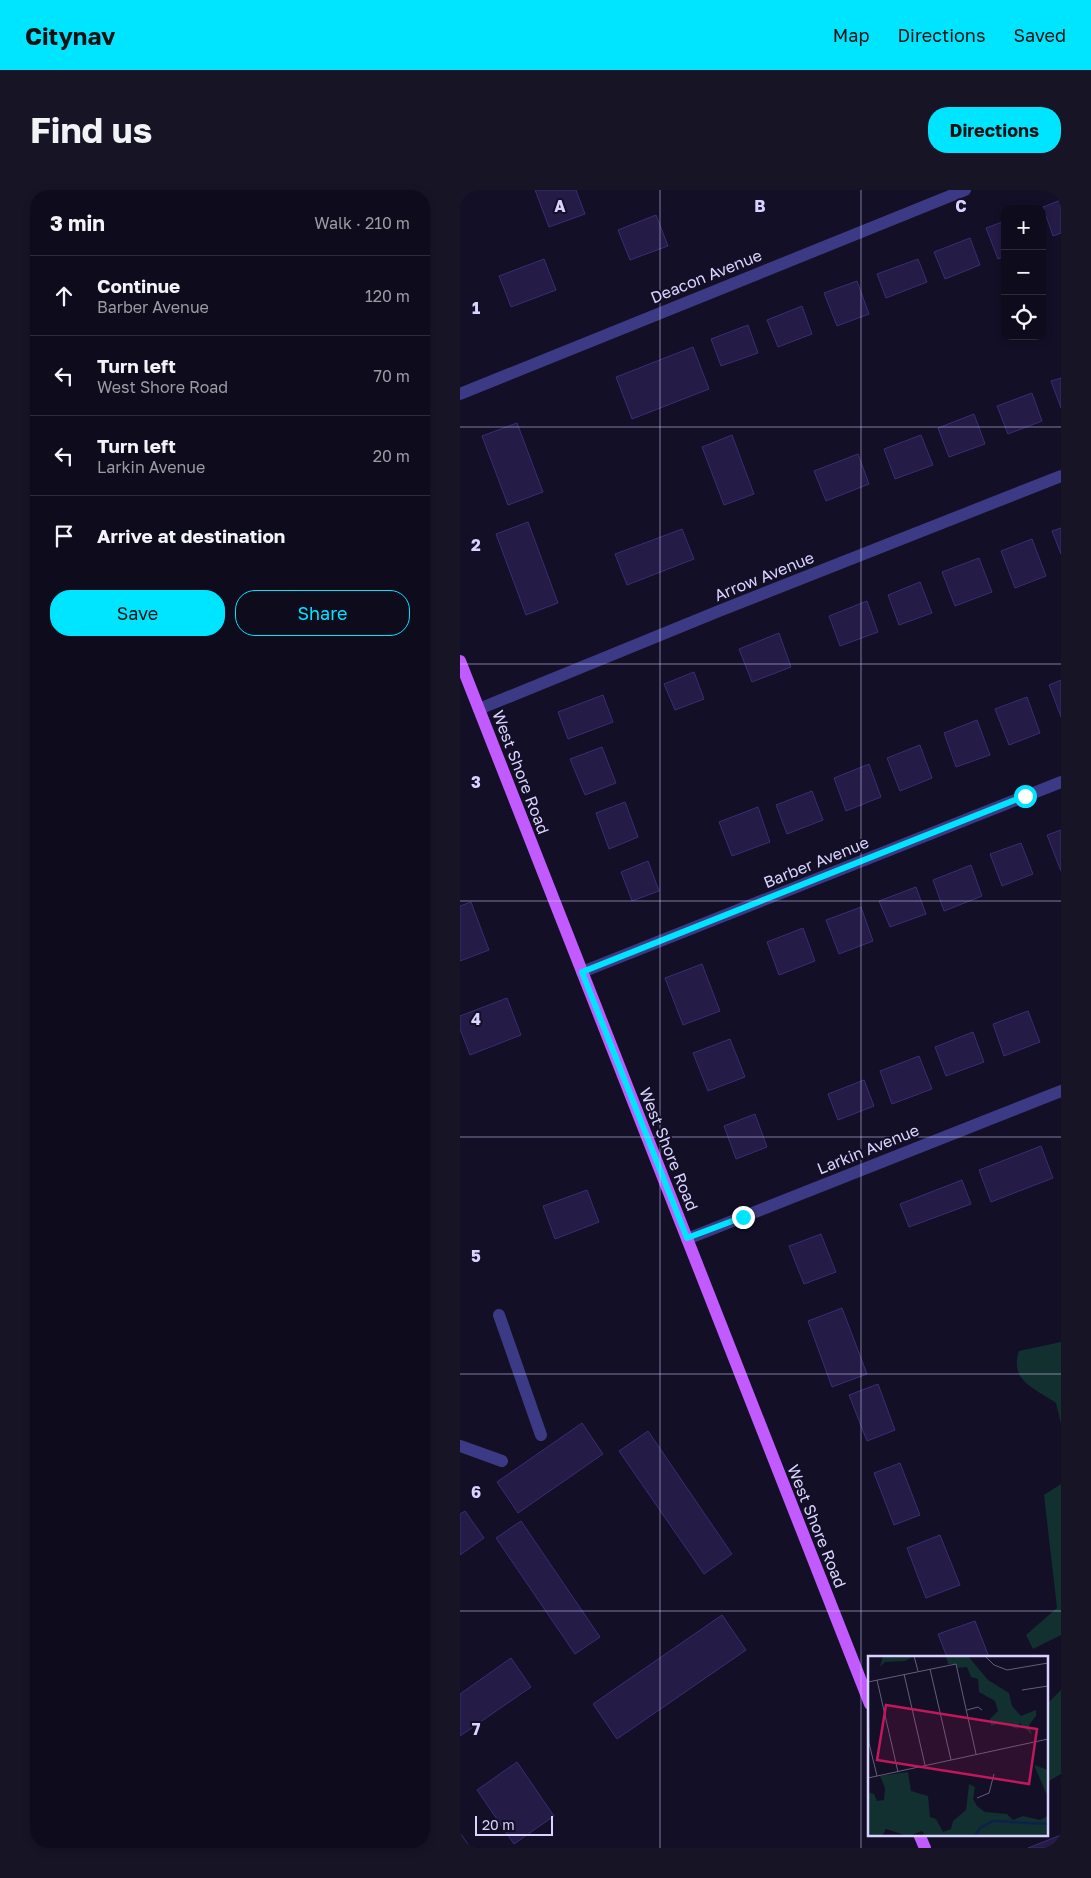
<!DOCTYPE html>
<html lang="en">
<head>
<meta charset="utf-8">
<style>
  :root { --surface:#0e0b1c; --page:#171425; --text:#f1f3f6; --muted:#9b9ba3; --line:#2e2b3b; --accent:#00e5ff }
  body { margin:0; font-family:"Golos Text",sans-serif; background:var(--page); color:var(--text) }
  .controls { position:absolute; right:15px; top:15px; display:grid; overflow:hidden; border-radius:10px; box-shadow:0 2px 8px #0003 }
  .controls button { width:45px; height:45px; display:grid; place-items:center; padding:0; border:0; border-bottom:1px solid var(--line); background:var(--surface); color:var(--text); font:25px sans-serif }
  .scale { position:absolute; left:15px; bottom:12px; width:78px; box-sizing:border-box; padding-left:5px; border:2px solid #d9d4ff; border-top:0; font-size:14px; line-height:18px; white-space:nowrap; color:#d9d4ff; -webkit-text-stroke:4px #130f26; paint-order:stroke }
  .stop { position:absolute; width:15px; height:15px; margin:-11px; border:4px solid #00e5ff; border-radius:50%; background:#fff }
  .stop.end { background:#00e5ff; border-color:#fff; box-shadow:0 1px 5px #0008 }
  .list { margin:0; padding:0; list-style:none }
  h2 { display:flex; justify-content:space-between; align-items:center; height:65px; margin:0; padding:0 20px; font-size:21px }
  h2 small { font-size:16px; font-weight:400; color:var(--muted) }
  .list li { display:grid; grid-template-columns:32px 1fr auto; gap:15px; align-items:center; box-sizing:border-box; height:80px; padding:0 20px; border-top:1px solid var(--line) }
  .list b { display:block; font-size:19px; white-space:nowrap }
  .list p { margin:0; font-size:16px; white-space:nowrap; color:var(--muted) }
  .list em { font-size:16px; font-style:normal; color:var(--muted) }
  .actions { display:flex; gap:10px; padding:15px 20px }
  .actions a { flex:1; padding:11px 0; border:1px solid var(--accent); border-radius:20px; text-align:center; font-size:18px; color:var(--accent) }
  .actions .main { background:var(--accent); color:#111 }
  .icon { flex:none; width:28px; height:28px; fill:none; stroke:currentColor; stroke-width:2; stroke-linecap:round; stroke-linejoin:round }
  .map { position:relative; flex:none; width:601px; height:1658px; overflow:hidden; border-radius:20px }
  header { display:flex; align-items:center; gap:30px; box-sizing:border-box; height:70px; padding:0 25px; background:var(--accent); color:#111 }
  header strong { font-size:24px }
  nav { display:flex; gap:28px; margin-inline-start:auto; font-size:18px }
  .intro { display:flex; align-items:center; justify-content:space-between; box-sizing:border-box; height:120px; padding:0 30px }
  h1 { margin:0; font-size:35px }
  .button { padding:12px 22px; border-radius:20px; background:var(--accent); color:#111; font-size:18px; font-weight:700 }
  main { display:flex; gap:30px; padding:0 30px }
  aside { flex:1; background:var(--surface); border-radius:20px; box-shadow:0 2px 8px #0003 }
  .map>svg:first-child { display:block }
  .green { fill:#12302f }
  .building { fill:#241b47; stroke:#3b2d73 }
  .lines { fill:none; stroke-linecap:round; stroke-linejoin:round }
  .service { stroke:#3d3a85; stroke-width:12 }
  .minor { stroke:#3d3a85; stroke-width:12 }
  .primary { stroke:#c25bff; stroke-width:12 }
  .route { stroke:#00e5ff; stroke-width:6 }
  .grid { fill:none; stroke:#d9d4ff; stroke-width:1; stroke-opacity:0.55 }
  .labels { text-anchor:middle; stroke-width:4; stroke-linejoin:round; paint-order:stroke }
  .street-label { font-size:16px; fill:#d9d4ff; stroke:#130f26 }
  .inset-river { fill:none; stroke:#0c2248; stroke-width:2.5 }
  .inset-road { fill:none; stroke:#625e7d; stroke-width:1 }
  .view { fill:#c2185b; fill-opacity:0.15; stroke:#c2185b; stroke-width:2.5 }
  .inset-edge { fill:none; stroke:#d9d4ff; stroke-width:2.5 }
  .grid-label { font-size:16px; text-anchor:middle; font-weight:bold; fill:#d9d4ff; stroke:#130f26; stroke-width:4; stroke-linejoin:round; paint-order:stroke }
</style>
</head>
<body>
<header>
<strong>Citynav</strong>
<nav><a>Map</a><a>Directions</a><a>Saved</a></nav>
</header>
<div class="intro"><h1>Find us</h1><a class="button">Directions</a></div>
<main>
<aside>
<h2>3 min<small>Walk · 210 m</small></h2>
<ul class="list">
<li><svg class="icon" aria-label="ahead" viewBox="0 0 24 24"><path d="M12 20V5M6 11l6-6 6 6"/></svg><div><b>Continue</b><p>Barber Avenue</p></div><em>120 m</em></li>
<li><svg class="icon" aria-label="left" viewBox="0 0 24 24"><path d="M17 20v-9H6M10 6l-5 5 5 5"/></svg><div><b>Turn left</b><p>West Shore Road</p></div><em>70 m</em></li>
<li><svg class="icon" aria-label="left" viewBox="0 0 24 24"><path d="M17 20v-9H6M10 6l-5 5 5 5"/></svg><div><b>Turn left</b><p>Larkin Avenue</p></div><em>20 m</em></li>
<li><svg class="icon" aria-label="arrive" viewBox="0 0 24 24"><path d="M6 21V4h12l-3 4 3 4H6"/></svg><div><b>Arrive at destination</b></div></li>
</ul>
<div class="actions"><a class="main">Save</a><a>Share</a></div>
</aside>
<div class="map">
<svg width="601" height="1658" viewBox="0 0 601 1658">
  <rect width="100%" height="100%" fill="#130f26"/>
  <g class="green">
    <path d="M601 1152V1234L596 1213C575 1198 549 1191 559 1161Z"/>
    <polygon points="601,1294 601,1445 573,1459 566,1445 597,1418 584,1305"/>
    <polygon points="601,1500 601,1584 587,1592 587,1514"/>
  </g>
  <g class="building">
    <polygon points="75,0 116,0 125,24 89,37"/>
    <polygon points="601,10 601,43 593,46 583,17"/>
    <polygon points="196,25 208,56 170,70 158,40"/>
    <polygon points="545,31 545,66 538,69 526,38"/>
    <polygon points="510,48 520,75 485,89 474,62"/>
    <polygon points="84,69 96,100 51,117 39,86"/>
    <polygon points="458,69 467,92 426,108 417,84"/>
    <polygon points="397,91 409,124 377,136 364,103"/>
    <polygon points="342,116 352,144 318,157 307,130"/>
    <polygon points="288,135 298,163 261,176 251,149"/>
    <polygon points="233,157 249,199 172,229 156,187"/>
    <polygon points="601,188 601,218 591,191"/>
    <polygon points="572,203 582,231 548,244 537,216"/>
    <polygon points="514,224 525,254 489,267 478,238"/>
    <polygon points="57,233 83,302 48,315 22,246"/>
    <polygon points="272,245 294,304 264,315 242,257"/>
    <polygon points="461,245 473,275 435,289 424,259"/>
    <polygon points="398,264 409,294 366,311 354,281"/>
    <polygon points="68,332 98,413 66,425 36,344"/>
    <polygon points="601,338 601,364 592,341"/>
    <polygon points="222,339 234,369 167,395 155,364"/>
    <polygon points="572,349 586,386 555,398 541,361"/>
    <polygon points="519,368 532,402 495,416 482,382"/>
    <polygon points="460,392 472,423 439,435 428,405"/>
    <polygon points="407,411 418,442 380,456 369,426"/>
    <polygon points="319,443 331,477 292,492 279,459"/>
    <polygon points="234,482 244,509 215,520 204,494"/>
    <polygon points="601,490 601,527 589,495"/>
    <polygon points="143,505 153,532 108,549 98,522"/>
    <polygon points="567,507 580,543 549,555 535,519"/>
    <polygon points="517,530 530,565 496,577 484,543"/>
    <polygon points="460,555 472,588 440,601 427,568"/>
    <polygon points="142,557 156,593 125,605 110,569"/>
    <polygon points="409,574 421,607 386,621 374,588"/>
    <polygon points="352,601 363,630 327,644 316,615"/>
    <polygon points="165,612 178,647 149,659 136,623"/>
    <polygon points="298,617 310,652 272,666 259,632"/>
    <polygon points="601,640 601,681 587,645"/>
    <polygon points="561,653 573,684 542,696 530,664"/>
    <polygon points="188,671 199,701 172,711 161,682"/>
    <polygon points="511,675 522,706 484,721 473,690"/>
    <polygon points="456,697 466,724 430,737 419,711"/>
    <polygon points="11,712 29,760 0,771 0,716"/>
    <polygon points="401,717 413,751 379,764 366,730"/>
    <polygon points="343,738 355,771 319,785 307,752"/>
    <polygon points="242,774 260,821 223,835 205,788"/>
    <polygon points="47,808 61,845 10,865 0,839 0,826"/>
    <polygon points="568,821 580,852 544,866 533,834"/>
    <polygon points="513,842 524,872 486,886 475,857"/>
    <polygon points="270,849 285,887 248,901 233,863"/>
    <polygon points="459,866 472,899 432,914 420,881"/>
    <polygon points="404,890 414,916 378,930 368,904"/>
    <polygon points="295,924 307,957 276,969 264,936"/>
    <polygon points="581,956 593,988 531,1012 519,980"/>
    <polygon points="502,990 511,1014 449,1037 440,1014"/>
    <polygon points="127,1000 139,1032 95,1049 83,1016"/>
    <polygon points="361,1044 376,1082 344,1094 329,1056"/>
    <polygon points="382,1118 407,1184 372,1197 348,1131"/>
    <polygon points="418,1194 435,1240 407,1251 389,1205"/>
    <polygon points="122,1233 143,1264 58,1323 37,1292"/>
    <polygon points="188,1241 272,1364 244,1384 159,1261"/>
    <polygon points="440,1273 460,1325 434,1335 414,1283"/>
    <polygon points="5,1321 24,1348 0,1365 0,1324"/>
    <polygon points="61,1331 140,1447 115,1464 36,1348"/>
    <polygon points="480,1345 500,1395 466,1408 447,1358"/>
    <polygon points="262,1425 286,1460 157,1549 133,1514"/>
    <polygon points="515,1431 529,1467 487,1467 478,1444"/>
    <polygon points="51,1468 71,1497 0,1546 0,1504"/>
    <polygon points="57,1572 94,1626 54,1654 17,1600"/>
    <polygon points="0,1643 10,1657 8,1658 0,1658"/>
    <polygon points="601,1645 601,1658 568,1658"/>
  </g>
  <g class="lines">
    <g class="service">
      <polyline points="39,1125 81,1245"/>
      <polyline points="0,1256 42,1271"/>
    </g>
    <g class="minor">
      <polyline points="0,204 505,0"/>
      <polyline points="19,519 259,421 601,286"/>
      <polyline points="122,782 601,592"/>
      <polyline points="227,1049 601,901"/>
    </g>
    <g class="primary">
      <polyline points="0,471 410,1514"/>
      <polyline points="459,1644 465,1658"/>
    </g>
  </g>
  <g class="lines">
    <polyline class="route" points="283,1027 227,1048 122,782 565,606"/>
  </g>
  <path class="grid" d="M200 0V1658M401 0V1658M0 237H601M0 474H601M0 711H601M0 947H601M0 1184H601M0 1421H601"/>
  <g class="labels">
    <g class="street-label">
      <text transform="translate(246 86) rotate(-22)" y="6">Deacon Avenue</text>
      <text transform="translate(304 386) rotate(-22)" y="6">Arrow Avenue</text>
      <text transform="translate(61 582) rotate(69)" y="6">West Shore Road</text>
      <text transform="translate(356 672) rotate(-22)" y="6">Barber Avenue</text>
      <text transform="translate(209 959) rotate(68)" y="6">West Shore Road</text>
      <text transform="translate(408 959) rotate(-22)" y="6">Larkin Avenue</text>
      <text transform="translate(357 1336) rotate(68)" y="6">West Shore Road</text>
    </g>
  </g>
  <g transform="translate(408 1466)">
    <rect width="180" height="180" fill="#130f26"/>
    <path d="M15 0H46L37 5 17 6 12 11ZM78 0H100L120 24 141 37 144 50 153 60 168 54V60L161 69 164 79 152 67 149 73 134 66 123 70 122 63 130 55 127 45 111 36 110 23 103 21 99 11 90 12 88 8H80ZM166 109 180 114V140L178 137ZM40 116 43 135 60 140 62 161 68 163 75 176 83 173 85 165 98 154 101 128 107 131 105 143 109 150 117 156 139 158 145 164 155 160 172 164 180 160V180H57L54 175 40 180 18 173 14 180H0V136L6 138 9 145 16 144 17 132 12 120Z" fill="#12302f"/>
    <path class="inset-river" d="M107 180 112 172 125 165 180 168"/>
    <path class="inset-road" d="M0 0 1 87 9 120M46 0 50 15M117 0 126 9 139 14 180 7M62 13 83 104M36 18 57 109M9 24 30 116M0 26 88 8 108 98M154 34 180 30M99 54 110 51 114 54M0 122 180 83M109 142 121 137 126 118"/>
    <path class="view" d="M18 49 169 73 161 128 9 104Z"/>
    <rect width="180" height="180" class="inset-edge"/>
  </g>
  <g class="grid-label">
    <text x="100" y="22">A</text>
    <text x="300" y="22">B</text>
    <text x="501" y="22">C</text>
    <text x="16" y="124">1</text>
    <text x="16" y="361">2</text>
    <text x="16" y="598">3</text>
    <text x="16" y="835">4</text>
    <text x="16" y="1072">5</text>
    <text x="16" y="1308">6</text>
    <text x="16" y="1545">7</text>
  </g>
</svg>
<div class="controls">
<button>+</button>
<button>−</button>
<button><svg class="icon" aria-label="locate" viewBox="0 0 24 24"><circle cx="12" cy="12" r="6"/><path d="M12 2v4M12 18v4M2 12h4M18 12h4"/></svg></button>
</div>
<div class="scale">20 m</div>
<div class="stop" style="left:565px;top:606px"></div>
<div class="stop end" style="left:283px;top:1027px"></div>
</div>
</main>
</body>
</html>
